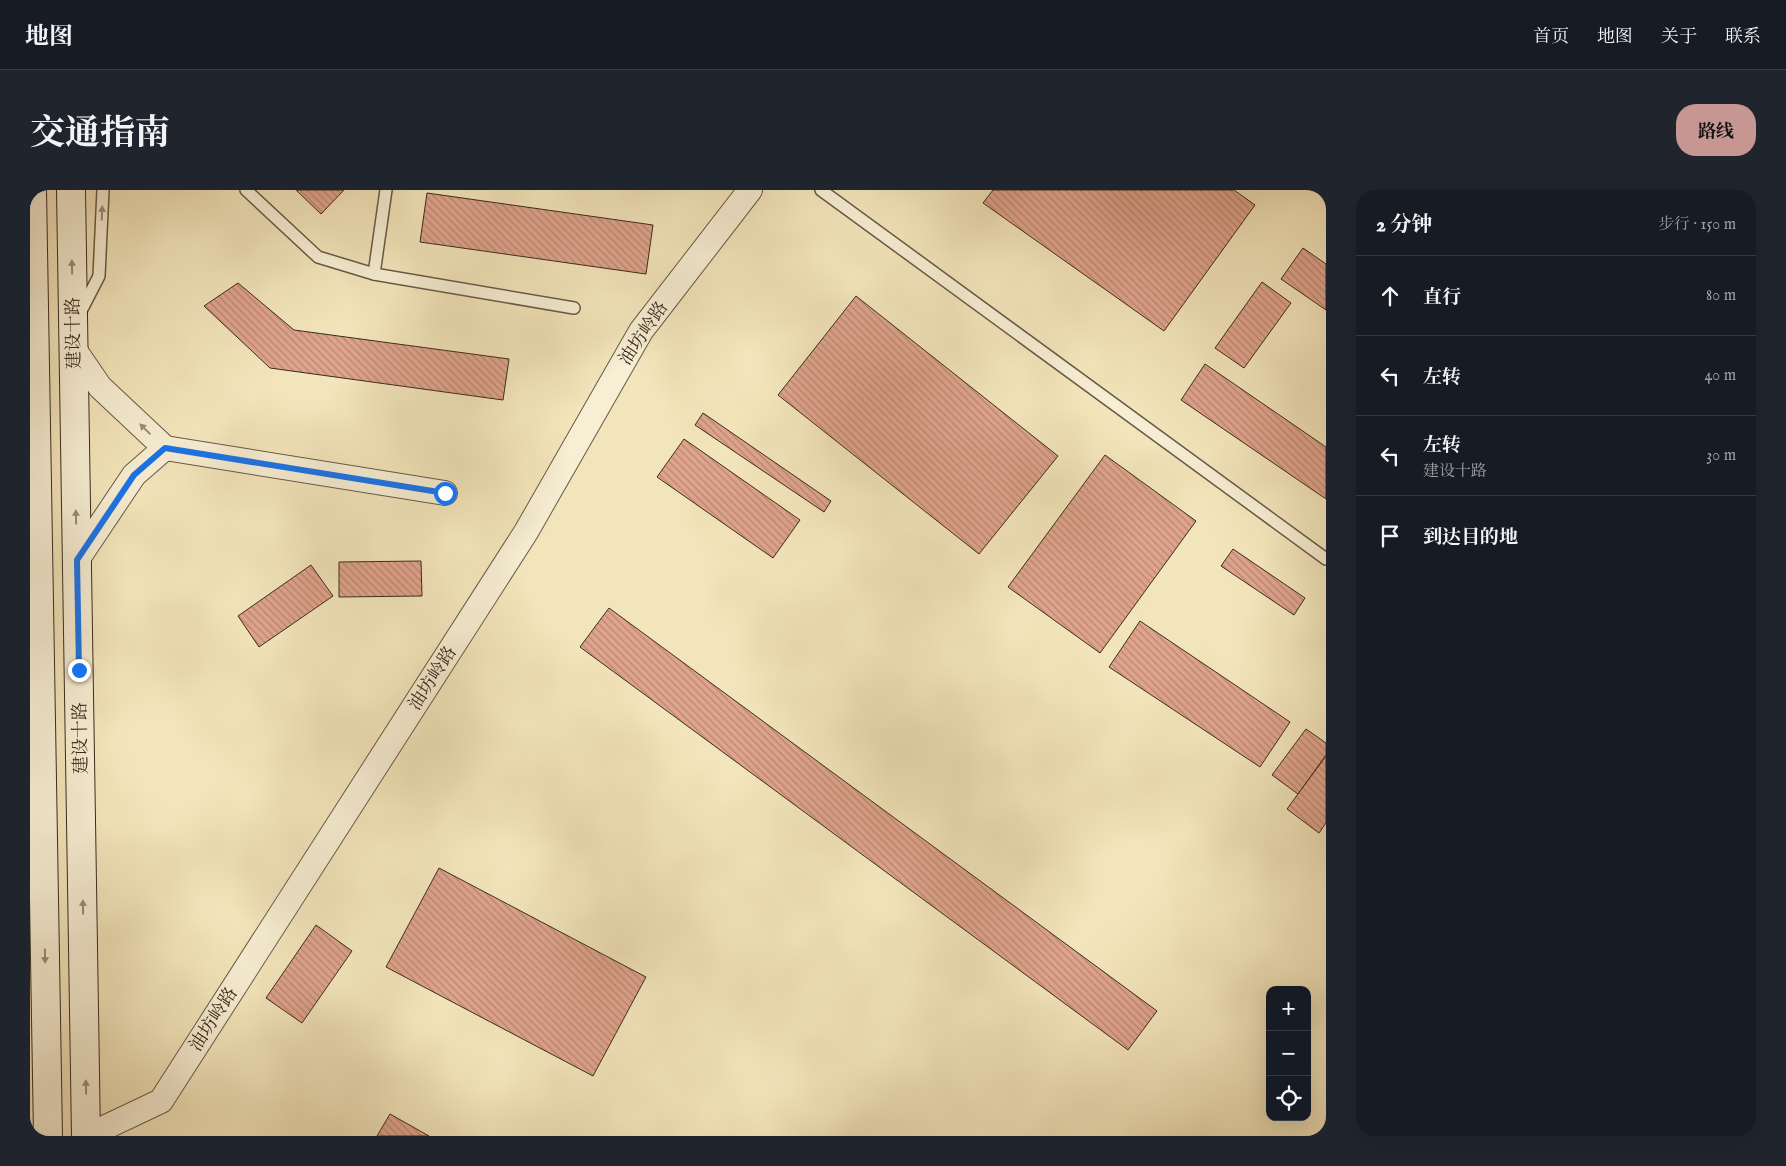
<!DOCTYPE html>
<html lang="zh">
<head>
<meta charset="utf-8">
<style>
  :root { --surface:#171b24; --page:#20242c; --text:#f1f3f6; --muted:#9ea1a6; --line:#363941; --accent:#c59692 }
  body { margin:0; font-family:"IM FELL English","Noto Serif SC",serif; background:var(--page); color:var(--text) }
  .controls { position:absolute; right:15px; bottom:15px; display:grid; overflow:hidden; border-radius:10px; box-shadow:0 5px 20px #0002 }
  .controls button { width:45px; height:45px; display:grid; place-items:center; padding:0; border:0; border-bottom:1px solid var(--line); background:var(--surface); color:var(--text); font:25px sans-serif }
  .stop { position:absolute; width:15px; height:15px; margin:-11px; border:4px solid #1a73e8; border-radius:50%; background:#fff }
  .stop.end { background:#1a73e8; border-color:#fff; box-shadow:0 1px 5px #0008 }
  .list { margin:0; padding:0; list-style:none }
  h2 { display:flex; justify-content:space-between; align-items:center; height:65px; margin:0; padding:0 20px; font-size:21px }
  h2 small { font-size:16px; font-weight:400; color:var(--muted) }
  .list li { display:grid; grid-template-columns:32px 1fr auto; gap:15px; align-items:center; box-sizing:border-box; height:80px; padding:0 20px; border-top:1px solid var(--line) }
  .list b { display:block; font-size:19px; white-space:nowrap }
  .list p { margin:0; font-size:16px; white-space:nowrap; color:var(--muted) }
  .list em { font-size:16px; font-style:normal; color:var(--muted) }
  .icon { flex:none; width:28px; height:28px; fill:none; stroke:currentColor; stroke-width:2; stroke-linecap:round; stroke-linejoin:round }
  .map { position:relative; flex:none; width:1296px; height:946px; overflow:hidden; border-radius:20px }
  header { display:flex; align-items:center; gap:30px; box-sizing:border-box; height:70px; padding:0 25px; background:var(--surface); border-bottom:1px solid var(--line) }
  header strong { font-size:24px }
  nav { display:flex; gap:28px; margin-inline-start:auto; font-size:18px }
  .intro { display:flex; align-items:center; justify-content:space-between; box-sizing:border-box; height:120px; padding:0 30px }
  h1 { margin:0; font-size:35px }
  .button { padding:12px 22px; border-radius:20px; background:var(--accent); color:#111; font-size:18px; font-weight:700 }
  main { display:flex; gap:30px; padding:0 30px }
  aside { flex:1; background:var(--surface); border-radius:20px; box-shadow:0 5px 20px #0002 }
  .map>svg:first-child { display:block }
  .building { fill:url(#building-back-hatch); stroke:#3a2b1e }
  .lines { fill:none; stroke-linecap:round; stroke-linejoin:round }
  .lane-casing { stroke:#685a45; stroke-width:14 }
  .street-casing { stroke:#685a45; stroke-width:26 }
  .secondary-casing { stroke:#3a2b1e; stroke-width:30 }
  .lane { stroke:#f7eed3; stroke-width:11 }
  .street { stroke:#f7eed3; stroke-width:24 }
  .secondary { stroke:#f7eed3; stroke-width:28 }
  .oneway { fill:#988c78 }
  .route { stroke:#1a73e8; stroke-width:6 }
  .labels { text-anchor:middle; stroke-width:4.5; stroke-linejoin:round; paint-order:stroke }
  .street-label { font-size:18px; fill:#3a2b1e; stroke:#f7eed3 }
</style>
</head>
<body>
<header>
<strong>地图</strong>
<nav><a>首页</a><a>地图</a><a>关于</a><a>联系</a></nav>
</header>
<div class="intro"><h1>交通指南</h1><a class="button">路线</a></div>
<main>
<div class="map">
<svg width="1296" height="946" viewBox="0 0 1296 946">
  <defs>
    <pattern id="building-back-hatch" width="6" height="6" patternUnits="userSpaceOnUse" patternTransform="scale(1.25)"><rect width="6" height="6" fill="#e0a48d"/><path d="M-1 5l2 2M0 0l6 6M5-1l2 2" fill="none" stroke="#b78673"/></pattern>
  </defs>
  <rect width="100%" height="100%" fill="#f3e5bb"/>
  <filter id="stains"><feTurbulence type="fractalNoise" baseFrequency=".004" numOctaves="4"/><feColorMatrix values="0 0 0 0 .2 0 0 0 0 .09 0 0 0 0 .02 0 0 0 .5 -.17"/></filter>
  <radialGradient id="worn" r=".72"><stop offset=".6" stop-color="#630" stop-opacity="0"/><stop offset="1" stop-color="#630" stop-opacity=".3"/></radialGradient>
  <g class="building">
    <polygon points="266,0 314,0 291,24"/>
    <polygon points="963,0 1204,0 1225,15 1134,141 953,13"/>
    <polygon points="397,3 623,35 616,84 390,52"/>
    <polygon points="1273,58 1296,74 1296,120 1251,89"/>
    <polygon points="1232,92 1261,113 1214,178 1185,158"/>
    <polygon points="208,93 264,140 479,169 473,210 240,178 174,116"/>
    <polygon points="826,106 1028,266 949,364 748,205"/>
    <polygon points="1175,174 1296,257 1296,309 1151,210"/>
    <polygon points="673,223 801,311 794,322 665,235"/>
    <polygon points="654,249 770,330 743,368 627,287"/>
    <polygon points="1075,265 1166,331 1070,463 978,397"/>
    <polygon points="1203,359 1275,408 1264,425 1191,376"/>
    <polygon points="391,371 392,406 309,407 309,372"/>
    <polygon points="281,375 303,406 229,457 208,426"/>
    <polygon points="579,418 1127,821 1098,860 550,457"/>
    <polygon points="1110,431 1260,532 1230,577 1079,477"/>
    <polygon points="1276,539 1296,553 1296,565 1268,604 1242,585"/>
    <polygon points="1296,566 1296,633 1289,643 1257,619"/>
    <polygon points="409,678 616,787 563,886 356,777"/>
    <polygon points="286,735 322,761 272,833 236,808"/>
    <polygon points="360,924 399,946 347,946"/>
  </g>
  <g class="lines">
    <defs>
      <g id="lane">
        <polyline points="216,0 288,67 344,84 544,118"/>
        <polyline points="791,0 1296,369"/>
        <polyline points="344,84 356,0"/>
        <polyline points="50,123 69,86 73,0"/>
      </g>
      <g id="street">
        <polyline points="44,159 70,197 135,258 104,285 47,370"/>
        <polyline points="135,258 415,303"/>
        <polyline points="57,946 131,911 496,342 611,141 720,0"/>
      </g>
      <g id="secondary">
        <polyline points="2,0 18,946"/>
        <polyline points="41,0 56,946"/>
      </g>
    </defs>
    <use href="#lane" class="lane-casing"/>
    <use href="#street" class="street-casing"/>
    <use href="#secondary" class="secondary-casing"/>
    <use href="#lane" class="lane"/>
    <use href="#street" class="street"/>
    <use href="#secondary" class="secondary"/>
  </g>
  <defs><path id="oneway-solid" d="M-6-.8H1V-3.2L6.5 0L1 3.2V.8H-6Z" transform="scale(1.25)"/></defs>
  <g class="oneway">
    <use href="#oneway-solid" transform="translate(72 23) rotate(-88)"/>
    <use href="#oneway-solid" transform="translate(42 77) rotate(-91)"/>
    <use href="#oneway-solid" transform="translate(115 239) rotate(-136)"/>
    <use href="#oneway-solid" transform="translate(46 327) rotate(-91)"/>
    <use href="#oneway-solid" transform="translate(53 717) rotate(-91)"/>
    <use href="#oneway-solid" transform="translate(15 766) rotate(89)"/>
    <use href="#oneway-solid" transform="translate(56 897) rotate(-91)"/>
  </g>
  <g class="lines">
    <polyline class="route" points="49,480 47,370 104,285 135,258 415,303"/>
  </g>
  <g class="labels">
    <g class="street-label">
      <text transform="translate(43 143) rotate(-91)" y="6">建设十路</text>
      <text transform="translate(613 143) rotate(-56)" y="6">油坊岭路</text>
      <text transform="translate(402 488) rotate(-57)" y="6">油坊岭路</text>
      <text transform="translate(50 548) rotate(-91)" y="6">建设十路</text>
      <text transform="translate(183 829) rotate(-57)" y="6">油坊岭路</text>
    </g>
  </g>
  <rect width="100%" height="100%" filter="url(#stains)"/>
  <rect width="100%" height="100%" fill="url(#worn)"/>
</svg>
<div class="controls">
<button>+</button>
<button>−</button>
<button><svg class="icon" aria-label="locate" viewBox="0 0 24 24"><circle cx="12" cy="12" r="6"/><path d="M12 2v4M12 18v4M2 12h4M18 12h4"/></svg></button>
</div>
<div class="stop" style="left:415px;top:303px"></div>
<div class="stop end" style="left:49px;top:480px"></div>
</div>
<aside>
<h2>2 分钟<small>步行 · 150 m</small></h2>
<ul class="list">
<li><svg class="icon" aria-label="ahead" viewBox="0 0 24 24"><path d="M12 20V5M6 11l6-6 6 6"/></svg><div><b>直行</b></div><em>80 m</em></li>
<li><svg class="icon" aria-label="left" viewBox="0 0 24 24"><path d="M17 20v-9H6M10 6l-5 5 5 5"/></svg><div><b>左转</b></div><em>40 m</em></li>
<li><svg class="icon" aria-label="left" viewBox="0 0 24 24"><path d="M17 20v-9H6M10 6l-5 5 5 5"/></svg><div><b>左转</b><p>建设十路</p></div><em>30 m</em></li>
<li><svg class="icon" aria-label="arrive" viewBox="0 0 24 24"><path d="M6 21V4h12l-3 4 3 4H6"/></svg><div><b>到达目的地</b></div></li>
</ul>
</aside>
</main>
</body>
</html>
